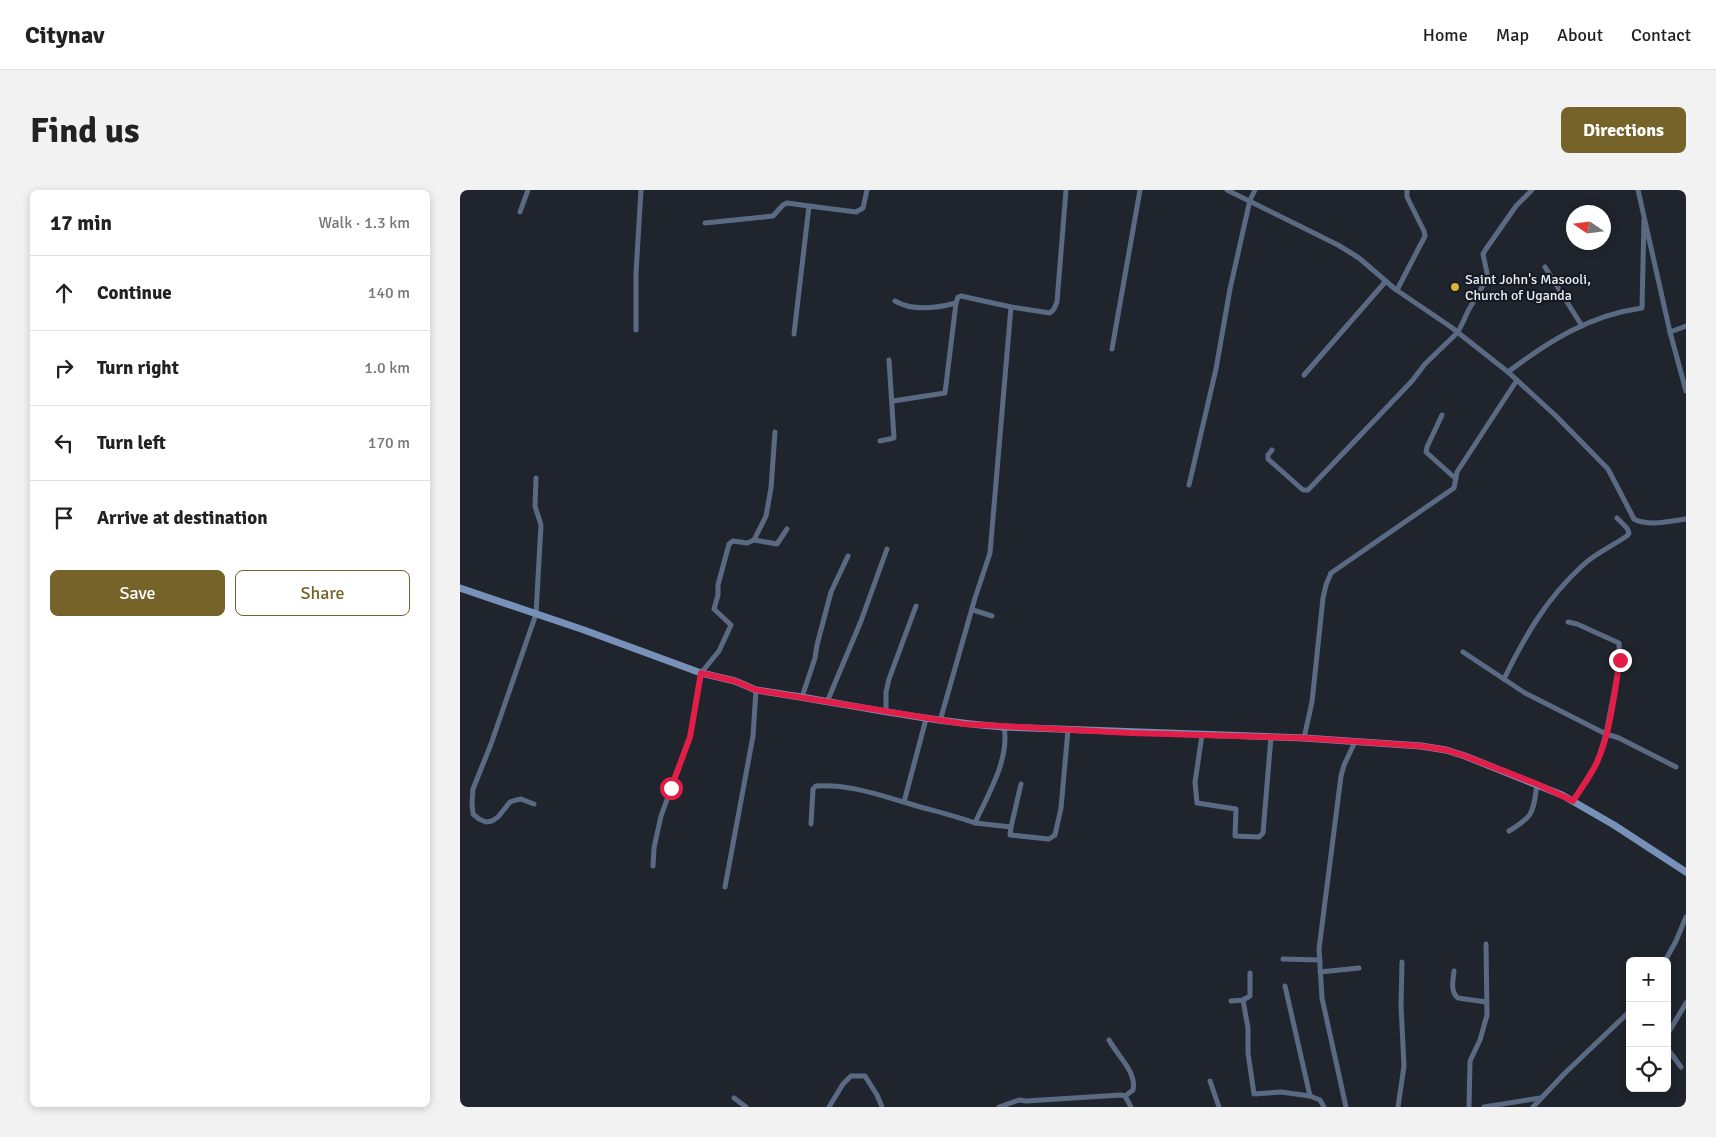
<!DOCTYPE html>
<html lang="en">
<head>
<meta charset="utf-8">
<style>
  :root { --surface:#fff; --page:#f2f2f2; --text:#222; --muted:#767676; --line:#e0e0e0; --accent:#76632a }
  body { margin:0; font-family:Signika,sans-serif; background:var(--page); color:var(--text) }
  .controls { position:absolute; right:15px; bottom:15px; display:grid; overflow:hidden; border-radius:8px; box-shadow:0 2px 8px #0003 }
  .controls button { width:45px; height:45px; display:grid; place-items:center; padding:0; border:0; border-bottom:1px solid var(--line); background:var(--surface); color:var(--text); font:25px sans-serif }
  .compass { position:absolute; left:1106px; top:15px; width:45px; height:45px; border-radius:50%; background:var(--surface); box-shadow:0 2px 8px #0003; rotate:283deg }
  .stop { position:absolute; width:15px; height:15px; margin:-11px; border:4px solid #e11d48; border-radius:50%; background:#fff }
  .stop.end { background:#e11d48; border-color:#fff; box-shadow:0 1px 5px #0008 }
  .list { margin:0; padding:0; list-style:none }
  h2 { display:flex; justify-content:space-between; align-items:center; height:65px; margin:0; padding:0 20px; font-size:21px }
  h2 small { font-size:16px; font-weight:400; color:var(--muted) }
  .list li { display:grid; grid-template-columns:32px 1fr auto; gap:15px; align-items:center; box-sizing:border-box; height:75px; padding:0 20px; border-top:1px solid var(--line) }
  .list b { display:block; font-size:19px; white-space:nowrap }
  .list em { font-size:16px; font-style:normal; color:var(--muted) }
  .actions { display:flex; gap:10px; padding:15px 20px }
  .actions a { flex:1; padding:11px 0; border:1px solid var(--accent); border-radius:8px; text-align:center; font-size:18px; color:var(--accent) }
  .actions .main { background:var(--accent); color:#fff }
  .icon { flex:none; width:28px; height:28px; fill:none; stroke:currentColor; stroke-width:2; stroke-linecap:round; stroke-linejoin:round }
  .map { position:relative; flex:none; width:1226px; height:917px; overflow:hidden; border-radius:8px }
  header { display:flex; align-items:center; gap:30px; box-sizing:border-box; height:70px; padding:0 25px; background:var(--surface); border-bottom:1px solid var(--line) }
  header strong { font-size:24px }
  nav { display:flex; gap:28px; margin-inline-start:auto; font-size:18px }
  .intro { display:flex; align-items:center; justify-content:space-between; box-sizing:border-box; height:120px; padding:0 30px }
  h1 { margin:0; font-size:35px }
  .button { padding:12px 22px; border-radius:8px; background:var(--accent); color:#fff; font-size:18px; font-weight:700 }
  main { display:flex; gap:30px; padding:0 30px }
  aside { flex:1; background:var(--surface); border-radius:8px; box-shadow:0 2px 8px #0003 }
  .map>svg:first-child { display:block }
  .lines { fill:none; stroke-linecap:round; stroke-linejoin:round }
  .street { stroke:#5a6a83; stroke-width:5 }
  .secondary { stroke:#7891b9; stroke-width:7 }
  .route { stroke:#e11d48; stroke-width:6 }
  .poi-dot { fill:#dcb233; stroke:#161b23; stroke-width:2 }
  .labels { text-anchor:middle; stroke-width:4.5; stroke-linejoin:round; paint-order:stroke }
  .poi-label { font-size:14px; fill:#ebeef4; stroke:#161b23; text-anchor:start }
</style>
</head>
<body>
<header>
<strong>Citynav</strong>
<nav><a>Home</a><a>Map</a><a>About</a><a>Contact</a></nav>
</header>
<div class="intro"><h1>Find us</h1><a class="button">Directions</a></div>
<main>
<aside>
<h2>17 min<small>Walk · 1.3 km</small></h2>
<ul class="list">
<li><svg class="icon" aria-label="ahead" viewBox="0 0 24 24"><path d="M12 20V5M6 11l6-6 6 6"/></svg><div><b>Continue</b></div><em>140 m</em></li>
<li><svg class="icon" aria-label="right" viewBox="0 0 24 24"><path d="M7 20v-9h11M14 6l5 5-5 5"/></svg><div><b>Turn right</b></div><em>1.0 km</em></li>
<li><svg class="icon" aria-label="left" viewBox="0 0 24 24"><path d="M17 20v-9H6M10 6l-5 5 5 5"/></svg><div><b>Turn left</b></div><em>170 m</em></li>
<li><svg class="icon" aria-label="arrive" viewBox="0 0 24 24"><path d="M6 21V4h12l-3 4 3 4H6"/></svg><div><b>Arrive at destination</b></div></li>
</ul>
<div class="actions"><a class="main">Save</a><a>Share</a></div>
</aside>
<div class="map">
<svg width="1226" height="917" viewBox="0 0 1226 917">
  <rect width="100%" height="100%" fill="#20252d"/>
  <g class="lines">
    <g class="street">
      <path d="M767 0 878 55 899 68 935 99 991 137 1048 182 1096 226 1148 279 1174 329C1189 337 1210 331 1226 329"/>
      <polyline points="1178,0 1210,142 1226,201"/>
      <polyline points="60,22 68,0"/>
      <polyline points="245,33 313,26 323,15 327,13 349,16"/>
      <polyline points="1085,77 1122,136"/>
      <polyline points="937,100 965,46 964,41 947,7 947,0"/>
      <path d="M435 111C452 121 477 118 496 113"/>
      <polyline points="176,140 176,83 181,0"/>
      <polyline points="1210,142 1226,136"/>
      <polyline points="334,144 349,16 396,22 403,18 407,0"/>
      <polyline points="652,159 680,0"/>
      <path d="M1048 182C1089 151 1130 125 1182 118L1184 30"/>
      <polyline points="844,185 926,91"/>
      <polyline points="433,211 485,203 496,113 498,107 501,106 551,117 590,123 594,119 597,112 606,0"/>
      <polyline points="982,225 967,257 966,262 996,289"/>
      <polyline points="420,251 434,248 429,170"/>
      <polyline points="812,260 808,265 808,269 843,300 848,300 952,191 965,174 998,142 1003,132 1008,121 1025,92 1027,83 1023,64 1026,59 1056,16 1072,0"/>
      <polyline points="729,295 756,179 770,99 790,10 795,0"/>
      <polyline points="294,350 317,354 327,339"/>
      <polyline points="513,420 532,426"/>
      <polyline points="1108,432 1117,434 1159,453 1160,471 1146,544 1140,563 1137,573 1113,611"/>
      <polyline points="1003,462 1065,503 1146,544 1159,548 1216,577"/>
      <path d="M1044 489C1065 446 1086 409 1122 376 1134 364 1152 356 1167 346L1169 343 1167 338 1157 328"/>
      <polyline points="342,507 355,468 357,455 371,402 388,366"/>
      <polyline points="367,512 401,431 427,359"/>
      <polyline points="426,522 426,502 429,489 456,416"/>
      <polyline points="480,531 515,408 530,363 551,117"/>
      <polyline points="742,545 735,592 737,613 776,619 775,646 799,647 803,643 811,547"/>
      <polyline points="844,548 852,512 863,408 866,395 871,383 994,298 997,282 1057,190"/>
      <polyline points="444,612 466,529"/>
      <polyline points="74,614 61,609 56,610 50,612 38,627 32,631 26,632 19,629 13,624 12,613 13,599 31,554 76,424 81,335 75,316 76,288"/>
      <polyline points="515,633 551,637 561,594"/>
      <path d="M351 634 353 599 356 596C388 594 416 604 447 613 470 620 493 625 515 633 528 604 550 569 544 537"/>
      <polyline points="551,637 550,645 589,649 595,645 601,618 608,540"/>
      <path d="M1049 641C1074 626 1073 623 1077 594"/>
      <polyline points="193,676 194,658 201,626 230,547 241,483 259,461 271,435 254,419 258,405 258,395 269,354 273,351 287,353 294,350 306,326 311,298 315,242"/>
      <polyline points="265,697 293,546 296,500"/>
      <polyline points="823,769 860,770"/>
      <polyline points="1205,771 1216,751 1226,727"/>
      <path d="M994 781C993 790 990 802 998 808L1026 812"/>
      <polyline points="860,782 899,778"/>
      <polyline points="825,796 850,906"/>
      <polyline points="783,810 788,838 788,863 794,904 821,902 850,906 860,910 864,917"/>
      <polyline points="771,811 783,810 790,806 790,783"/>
      <polyline points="1207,845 1226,813"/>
      <path d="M649 850C657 865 677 882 673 900L665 906"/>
      <polyline points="1207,858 1221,877"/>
      <polyline points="750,891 759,917"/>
      <polyline points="274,908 286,917"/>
      <polyline points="369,917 383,894 391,886 405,886 417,905 422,917"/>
      <polyline points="539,917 559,910 566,911 661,905 665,906 671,917"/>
      <polyline points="886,917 862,808 859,759 881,586 884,575 895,552"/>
      <polyline points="938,917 944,876 941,815 942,772"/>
      <polyline points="1009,917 1010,871 1020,850 1027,825 1026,754"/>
      <polyline points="1024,917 1080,908"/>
      <polyline points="1073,917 1105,883 1170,821"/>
    </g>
    <path class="secondary" d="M0 398 124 440 241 483 275 491 296 500C379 512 460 531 544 537L844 548 961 556 986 560 1005 566 1102 605 1154 635 1226 682"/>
  </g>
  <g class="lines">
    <path class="route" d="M211 598 230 547 241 483 275 491 296 500 504 534 671 543 844 548 961 556 986 560 1005 566 1077 594 1113 611C1121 598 1131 586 1137 572 1151 542 1154 502 1160 470"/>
  </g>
  <circle class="poi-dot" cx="995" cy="97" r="5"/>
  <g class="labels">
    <g class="poi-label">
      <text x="1005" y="94">Saint John's Masooli,<tspan x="1005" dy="16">Church of Uganda</tspan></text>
    </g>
  </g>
</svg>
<div class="controls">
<button>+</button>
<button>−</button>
<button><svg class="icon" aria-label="locate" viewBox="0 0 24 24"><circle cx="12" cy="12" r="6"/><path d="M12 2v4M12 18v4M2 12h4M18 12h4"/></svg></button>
</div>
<svg class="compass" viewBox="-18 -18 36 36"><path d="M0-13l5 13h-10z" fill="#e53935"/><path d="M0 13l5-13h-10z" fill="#767676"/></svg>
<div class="stop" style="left:211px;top:598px"></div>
<div class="stop end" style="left:1160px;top:470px"></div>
</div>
</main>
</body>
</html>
